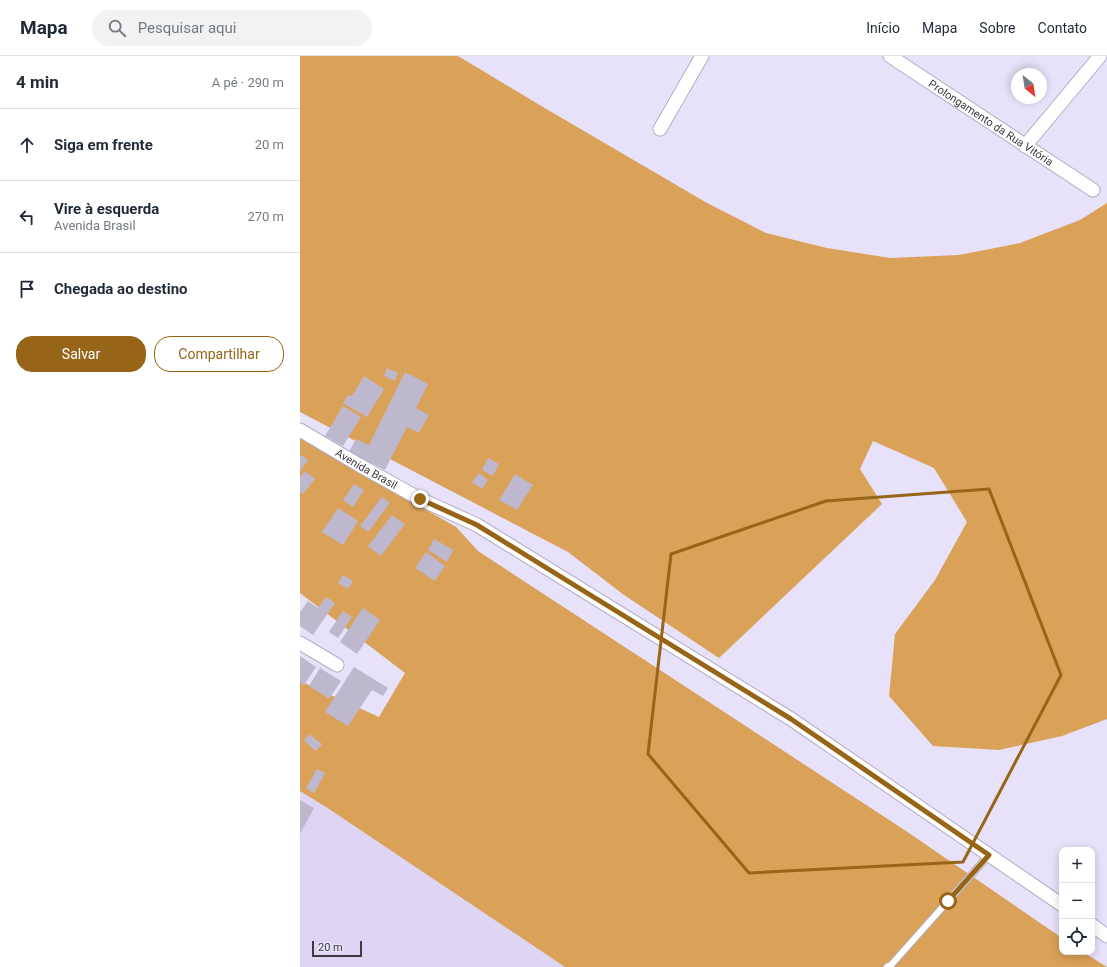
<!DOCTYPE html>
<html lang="pt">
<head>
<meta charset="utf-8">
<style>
  :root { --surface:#fff; --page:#f2f2f3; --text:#1f2937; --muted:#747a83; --line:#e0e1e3; --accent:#976518 }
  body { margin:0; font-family:Roboto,sans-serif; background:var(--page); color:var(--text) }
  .controls { position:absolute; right:12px; bottom:12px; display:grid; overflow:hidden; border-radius:8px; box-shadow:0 2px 10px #0003 }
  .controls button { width:36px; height:36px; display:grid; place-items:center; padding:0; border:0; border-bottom:1px solid var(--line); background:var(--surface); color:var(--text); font:20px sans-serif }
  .compass { position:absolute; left:711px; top:12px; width:36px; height:36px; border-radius:50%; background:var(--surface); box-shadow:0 2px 10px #0003; rotate:150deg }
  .scale { position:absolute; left:12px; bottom:10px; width:50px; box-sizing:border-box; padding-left:4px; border:2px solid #3c3a43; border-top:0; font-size:11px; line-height:14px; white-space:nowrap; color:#3c3a43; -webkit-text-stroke:3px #e7e1f9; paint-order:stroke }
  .stop { position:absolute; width:12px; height:12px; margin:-9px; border:3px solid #976518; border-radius:50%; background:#fff }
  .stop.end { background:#976518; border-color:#fff; box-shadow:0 1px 4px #0008 }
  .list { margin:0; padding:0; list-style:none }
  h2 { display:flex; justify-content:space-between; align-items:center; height:52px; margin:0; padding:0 16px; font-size:17px }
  h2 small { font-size:13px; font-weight:400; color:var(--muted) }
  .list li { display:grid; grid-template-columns:26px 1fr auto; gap:12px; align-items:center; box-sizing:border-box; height:72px; padding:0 16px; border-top:1px solid var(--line) }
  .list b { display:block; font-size:15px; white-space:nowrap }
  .list p { margin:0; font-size:13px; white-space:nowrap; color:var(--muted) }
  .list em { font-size:13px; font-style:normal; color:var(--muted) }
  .actions { display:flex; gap:8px; padding:12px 16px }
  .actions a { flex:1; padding:9px 0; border:1px solid var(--accent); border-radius:16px; text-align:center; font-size:14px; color:var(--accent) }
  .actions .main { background:var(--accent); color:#fff }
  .icon { flex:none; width:22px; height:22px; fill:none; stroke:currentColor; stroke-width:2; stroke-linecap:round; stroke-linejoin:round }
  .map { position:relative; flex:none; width:807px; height:911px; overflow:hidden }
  header { display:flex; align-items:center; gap:24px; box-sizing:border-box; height:56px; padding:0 20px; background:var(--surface); border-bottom:1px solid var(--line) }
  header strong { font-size:19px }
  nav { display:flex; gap:22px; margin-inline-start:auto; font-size:14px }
  .search { width:280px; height:36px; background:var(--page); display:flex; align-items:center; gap:10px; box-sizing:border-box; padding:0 14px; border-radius:22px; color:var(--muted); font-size:15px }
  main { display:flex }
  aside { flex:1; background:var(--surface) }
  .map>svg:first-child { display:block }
  .built { fill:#ddd5f3 }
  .forest { fill:#daa158 }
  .building { fill:#beb8cf }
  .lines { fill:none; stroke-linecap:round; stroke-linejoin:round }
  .service-casing { stroke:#b3adc4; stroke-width:8 }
  .minor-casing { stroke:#b3adc4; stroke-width:15 }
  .service { stroke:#fff; stroke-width:6 }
  .minor { stroke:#fff; stroke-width:13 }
  .route { stroke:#976518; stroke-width:5 }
  .marked { fill:none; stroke:#976518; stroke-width:3; stroke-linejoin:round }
  .labels { text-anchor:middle; stroke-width:3; stroke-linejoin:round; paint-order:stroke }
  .street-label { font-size:11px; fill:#3c3a43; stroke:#e7e1f9 }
</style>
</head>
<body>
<header>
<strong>Mapa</strong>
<div class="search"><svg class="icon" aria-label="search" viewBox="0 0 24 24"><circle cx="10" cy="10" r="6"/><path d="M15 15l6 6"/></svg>Pesquisar aqui</div>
<nav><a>Início</a><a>Mapa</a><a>Sobre</a><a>Contato</a></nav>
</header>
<main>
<aside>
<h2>4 min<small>A pé · 290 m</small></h2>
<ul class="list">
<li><svg class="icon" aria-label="ahead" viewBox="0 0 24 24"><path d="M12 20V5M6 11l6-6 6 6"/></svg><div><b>Siga em frente</b></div><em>20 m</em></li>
<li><svg class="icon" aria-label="left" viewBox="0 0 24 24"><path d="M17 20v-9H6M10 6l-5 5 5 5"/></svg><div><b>Vire à esquerda</b><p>Avenida Brasil</p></div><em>270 m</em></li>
<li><svg class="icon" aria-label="arrive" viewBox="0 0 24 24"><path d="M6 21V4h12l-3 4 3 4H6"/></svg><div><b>Chegada ao destino</b></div></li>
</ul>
<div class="actions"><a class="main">Salvar</a><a>Compartilhar</a></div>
</aside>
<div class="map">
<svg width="807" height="911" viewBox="0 0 807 911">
  <rect width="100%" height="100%" fill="#e7e1f9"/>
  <polygon class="built" points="0,735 26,751 265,911 0,911"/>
  <g class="forest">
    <polygon points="0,0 158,0 243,51 407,147 466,177 527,192 590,202 659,199 720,187 780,164 807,147 807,663 762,680 699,694 633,690 589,640 595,578 635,524 667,466 634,412 573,385 560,413 582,448 419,602 324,539 268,496 0,356"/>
    <polygon points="0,381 156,471 178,495 606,775 762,882 762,896 783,896 807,911 265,911 26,751 0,735 0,625 79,661 105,617 0,537"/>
  </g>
  <g class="building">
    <polygon points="87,312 98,317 95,325 84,320"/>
    <polygon points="105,316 128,328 116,352 129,359 119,377 107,371 85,414 49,396 56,383 69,389"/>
    <polygon points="64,320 84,333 67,361 43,347 48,339 52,340"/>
    <polygon points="43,350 61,361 43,390 25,380"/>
    <polygon points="1,399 8,404 0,415 0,401"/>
    <polygon points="188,402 199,408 193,420 182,414"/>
    <polygon points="5,415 15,423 3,438 0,436 0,421"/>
    <polygon points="179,417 188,424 182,433 172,426"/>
    <polygon points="215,418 233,429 217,454 199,444"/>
    <polygon points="54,428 64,434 53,451 43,444"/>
    <polygon points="82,441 90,447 68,476 60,470"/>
    <polygon points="38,452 58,465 43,489 22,476"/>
    <polygon points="92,459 105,468 81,500 68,490"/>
    <polygon points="134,483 153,494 147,506 128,494"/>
    <polygon points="126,496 145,510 135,525 115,512"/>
    <polygon points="43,519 53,525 48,533 38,527"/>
    <polygon points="26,541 35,547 13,579 0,570 0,556 8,545 18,552"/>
    <polygon points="63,552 80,564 57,598 40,586"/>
    <polygon points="43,555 52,561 38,582 29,576"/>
    <polygon points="0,600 16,611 4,629 0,626"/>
    <polygon points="54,611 88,632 83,640 72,634 48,670 25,656"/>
    <polygon points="20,612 41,625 29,643 9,630"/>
    <polygon points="9,678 22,688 16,695 4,685"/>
    <polygon points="17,713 25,717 14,737 6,732"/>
    <polygon points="0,744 14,752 0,778"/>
  </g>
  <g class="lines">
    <defs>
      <polyline id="service" points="587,911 591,909 689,799"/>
      <g id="minor">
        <path id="s1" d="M590 0 793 134"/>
        <polyline points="360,73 402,0"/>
        <polyline points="725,90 800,0"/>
        <path id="s2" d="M0 374 59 409 120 443 177 469 491 663 762 849"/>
        <polyline points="0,587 37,609"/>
        <polyline points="792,869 807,880"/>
      </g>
    </defs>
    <use href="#service" class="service-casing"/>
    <use href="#minor" class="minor-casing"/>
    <use href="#service" class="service"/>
    <use href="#minor" class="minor"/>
  </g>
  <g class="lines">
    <polyline class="route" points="120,443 177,469 491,663 689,799 648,845"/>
  </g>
  <path class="marked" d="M689 433 761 619 663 806 449 817 348 698 371 498 526 445Z"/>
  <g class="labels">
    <g class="street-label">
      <text dy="4" stroke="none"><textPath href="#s1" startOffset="121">Prolongamento da Rua Vitória</textPath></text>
      <text dy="4" stroke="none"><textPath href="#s2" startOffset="77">Avenida Brasil</textPath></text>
    </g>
  </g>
</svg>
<div class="controls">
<button>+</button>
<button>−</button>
<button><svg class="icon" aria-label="locate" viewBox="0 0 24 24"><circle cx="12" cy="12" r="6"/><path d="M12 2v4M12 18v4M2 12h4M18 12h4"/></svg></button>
</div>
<svg class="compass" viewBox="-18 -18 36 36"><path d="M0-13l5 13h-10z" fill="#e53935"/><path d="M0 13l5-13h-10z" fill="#747a83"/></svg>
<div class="scale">20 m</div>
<div class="stop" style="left:648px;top:845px"></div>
<div class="stop end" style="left:120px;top:443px"></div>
</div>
</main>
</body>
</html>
